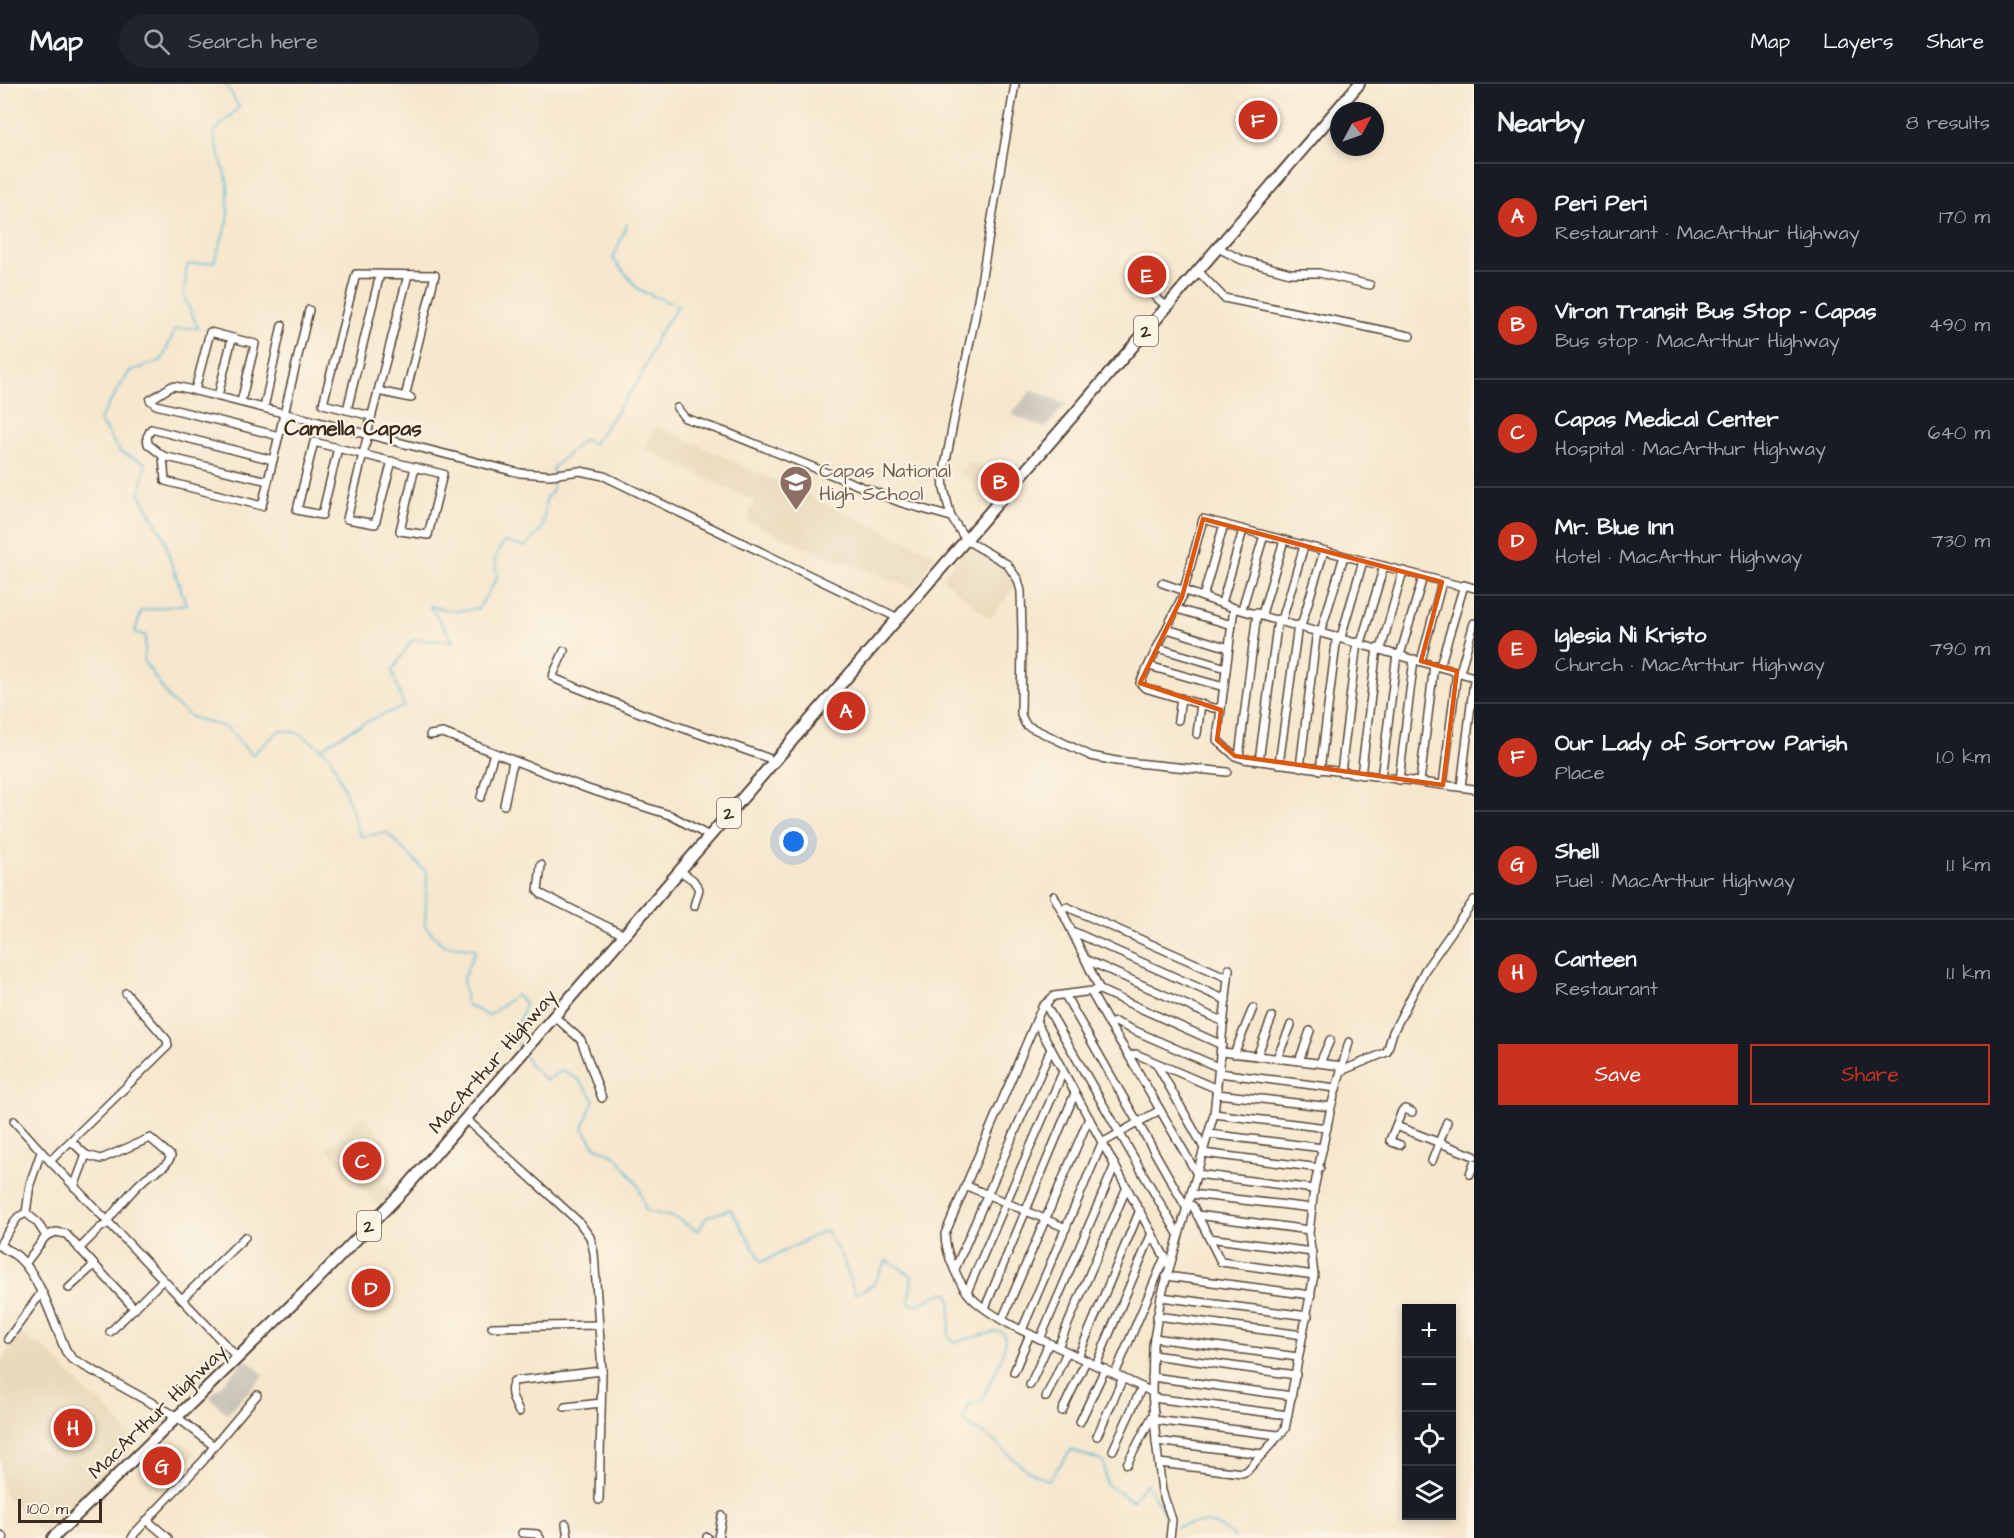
<!DOCTYPE html>
<html lang="en">
<head>
<meta charset="utf-8">
<style>
  :root { --surface:#171b24; --page:#20242c; --text:#f1f3f6; --muted:#9ea1a6; --line:#363941; --accent:#c8321e }
  body { margin:0; font-family:"Architects Daughter",sans-serif; background:var(--page); color:var(--text) }
  .controls { position:absolute; right:18px; bottom:18px; display:grid; overflow:hidden; border-radius:0px; box-shadow:0 3px 9px #0003 }
  .controls button { width:54px; height:54px; display:grid; place-items:center; padding:0; border:0; border-bottom:2px solid var(--line); background:var(--surface); color:var(--text); font:30px sans-serif }
  .compass { position:absolute; left:1330px; top:18px; width:54px; height:54px; border-radius:50%; background:var(--surface); box-shadow:0 3px 9px #0003; rotate:49deg }
  .scale { position:absolute; left:18px; bottom:15px; width:84px; box-sizing:border-box; padding-left:6px; border:3px solid #3b2a1e; border-top:0; font-size:16px; line-height:21px; white-space:nowrap; color:#3b2a1e; -webkit-text-stroke:4px #fcf5e5; paint-order:stroke }
  .you { position:absolute; left:794px; top:758px; width:21px; height:21px; margin:-15px; border:4px solid #fff; border-radius:50%; background:#1a73e8; box-shadow:0 0 0 9px #1a73e833 }
  .badge { display:grid; place-items:center; width:39px; height:39px; border-radius:50%; background:var(--accent); color:#fff; font-size:20px; font-weight:700 }
  .pin { position:absolute; translate:-50% -50%; border:3px solid #fff; box-shadow:0 2px 6px #0006 }
  .list { margin:0; padding:0; list-style:none }
  h2 { display:flex; justify-content:space-between; align-items:center; height:78px; margin:0; padding:0 24px; font-size:26px }
  h2 small { font-size:20px; font-weight:400; color:var(--muted) }
  .list li { display:grid; grid-template-columns:39px 1fr auto; gap:18px; align-items:center; box-sizing:border-box; height:108px; padding:0 24px; border-top:2px solid var(--line) }
  .list b { display:block; font-size:22px; white-space:nowrap }
  .list p { margin:0; font-size:20px; white-space:nowrap; color:var(--muted) }
  .list em { font-size:20px; font-style:normal; color:var(--muted) }
  .actions { display:flex; gap:12px; padding:18px 24px }
  .actions a { flex:1; padding:14px 0; border:2px solid var(--accent); border-radius:0px; text-align:center; font-size:21px; color:var(--accent) }
  .actions .main { background:var(--accent); color:#fff }
  .icon { flex:none; width:33px; height:33px; fill:none; stroke:currentColor; stroke-width:2; stroke-linecap:round; stroke-linejoin:round }
  .map { position:relative; flex:none; width:1474px; height:1454px; overflow:hidden }
  header { display:flex; align-items:center; gap:36px; box-sizing:border-box; height:84px; padding:0 30px; background:var(--surface); border-bottom:2px solid var(--line) }
  header strong { font-size:28px }
  nav { display:flex; gap:33px; margin-inline-start:auto; font-size:21px }
  .search { width:420px; height:54px; background:var(--page); display:flex; align-items:center; gap:15px; box-sizing:border-box; padding:0 21px; border-radius:33px; color:var(--muted); font-size:22px }
  main { display:flex }
  aside { flex:1; background:var(--surface) }
  .map>svg:first-child { display:block }
  .built { fill:#e8d9ba }
  .industrial { fill:#c9c3b8 }
  .lines { fill:none; stroke-linecap:round; stroke-linejoin:round }
  .stream { stroke:#56b5d4; stroke-width:1.5 }
  .minor-casing { stroke:#574638; stroke-width:10 }
  .tertiary-casing { stroke:#574638; stroke-width:11 }
  .trunk-casing { stroke:#574638; stroke-width:14 }
  .minor { stroke:#fff; stroke-width:7 }
  .tertiary { stroke:#fff; stroke-width:8 }
  .trunk { stroke:#fff; stroke-width:10 }
  .marked { fill:none; stroke:#df570d; stroke-width:4.5; stroke-linejoin:round }
  .labels { text-anchor:middle; stroke-width:4.5; stroke-linejoin:round; paint-order:stroke }
  .shield { fill:#fcf5e5; stroke:#75675a; stroke-width:1.5 }
  .shield-label { font-size:18px; font-weight:bold; fill:#3b2a1e }
  .education-label { font-size:20px; fill:#785e54; stroke:#fcf5e5; text-anchor:start }
  .street-label { font-size:20px; fill:#3b2a1e; stroke:#fcf5e5 }
  .neighbourhood-label { font-size:21px; font-weight:bold; fill:#3b2a1e; stroke:#fcf5e5 }
</style>
</head>
<body>
<header>
<strong>Map</strong>
<div class="search"><svg class="icon" aria-label="search" viewBox="0 0 24 24"><circle cx="10" cy="10" r="6"/><path d="M15 15l6 6"/></svg>Search here</div>
<nav><a>Map</a><a>Layers</a><a>Share</a></nav>
</header>
<main>
<div class="map">
<svg width="1474" height="1454" viewBox="0 0 1474 1454">
  <rect width="100%" height="100%" fill="#fcf5e5"/>
  <filter id="ink" filterUnits="userSpaceOnUse"><feTurbulence type="fractalNoise" baseFrequency=".0167" numOctaves="2"/><feDisplacementMap in="SourceGraphic" scale="12" xChannelSelector="R" yChannelSelector="G"/><feConvolveMatrix kernelMatrix="1 2 1 2 8 2 1 2 1" color-interpolation-filters="sRGB"/></filter>
  <filter id="wash" filterUnits="userSpaceOnUse"><feTurbulence type="fractalNoise" baseFrequency=".008" numOctaves="4" result="noise"/><feDisplacementMap in="SourceGraphic" scale="24" xChannelSelector="R" yChannelSelector="G"/><feGaussianBlur stdDeviation="1.35" result="paint"/><feColorMatrix in="noise" values="0 0 0 0 0 0 0 0 0 0 0 0 0 0 0 0 0 1.4 0 .05"/><feComposite in="paint" operator="in"/></filter>
  <g filter="url(#wash)">
    <rect width="100%" height="100%" fill="#f6e7cd"/>
    <g class="built">
      <polygon points="656,342 935,470 916,505 807,464 747,437 755,417 644,365"/>
      <polygon points="970,378 1009,397 997,410 959,389"/>
      <polygon points="975,454 1023,491 990,535 942,494"/>
      <polygon points="363,1032 389,1060 379,1069 393,1085 381,1096 393,1108 378,1121 327,1065"/>
      <polygon points="18,1248 48,1267 93,1315 96,1313 138,1359 44,1452 2,1407 4,1404 0,1400 0,1281"/>
      <polygon points="168,1350 196,1369 185,1382 156,1363"/>
    </g>
    <g class="industrial">
      <polygon points="1032,306 1066,320 1045,344 1011,330"/>
      <polygon points="246,1275 264,1291 227,1330 210,1313"/>
    </g>
    <g class="lines">
      <g class="stream">
        <polyline points="226,0 239,23 213,49 228,100 228,137 214,178 187,181 184,212 198,244 175,245 162,276 129,288 99,336 120,368 146,379 140,410 165,455 169,472 186,520 141,527 135,548 146,552 144,577 170,616 191,633 227,644 252,671 280,646 299,649 330,671 349,717 360,752 387,749 427,789 425,842 443,861 476,865 463,894 466,920 488,932 516,911 525,919 514,954 520,963"/>
        <polyline points="553,389 553,384 584,355 593,360 641,293 657,253 678,222 639,206 613,175 627,140"/>
        <path d="M322 664C348 646 374 632 404 623L392 587 412 556 453 557 430 522 454 527 478 525 497 494 495 473 504 458 526 463 543 443 546 413 552 409 554 393"/>
        <path d="M525 972 532 983 546 996 563 986 579 996 594 1015 583 1044 595 1062 616 1072 638 1101 646 1127 676 1134 698 1147 707 1133 731 1125 762 1178 826 1146 844 1178 855 1210 873 1201 887 1176 912 1192 909 1216 911 1220C924 1223 935 1207 949 1209L951 1215 949 1251 951 1256 956 1258 998 1247 1004 1250C1010 1265 988 1302 981 1317L969 1320 964 1336C972 1346 978 1345 987 1352 1009 1368 1022 1389 1049 1396L1071 1366 1104 1378 1106 1400 1132 1417 1146 1399 1168 1435"/>
        <path d="M1175 1443C1201 1438 1213 1434 1235 1454"/>
      </g>
    </g>
  </g>
  <g filter="url(#ink)">
    <g class="lines">
      <defs>
        <g id="minor">
          <polyline points="1015,0 975,233 957,319 943,393 944,405 951,433 966,456 1007,480 1018,496 1021,507 1022,550 1021,631 1026,641 1091,672 1116,677 1227,688"/>
          <polyline points="1218,164 1242,176 1290,189 1319,189 1370,201"/>
          <polyline points="1198,187 1224,214 1410,252"/>
          <polyline points="1131,191 1167,223"/>
          <polyline points="195,306 210,248 255,260 241,318"/>
          <polyline points="378,307 411,314"/>
          <polyline points="218,312 232,254"/>
          <polyline points="264,324 282,241"/>
          <polyline points="677,324 685,334 728,349 902,419 951,433"/>
          <polyline points="347,326 380,190"/>
          <polyline points="371,332 323,320 356,190 435,191 405,313"/>
          <polyline points="367,350 408,191"/>
          <polyline points="368,350 347,435 375,440 392,377"/>
          <polyline points="279,352 156,321 150,316 172,302 180,303 520,389 550,391 580,387 604,392 898,534"/>
          <path d="M338 364 322 431 297 426 314 358C357 369 400 380 443 390L428 451 400 447 415 383"/>
          <polyline points="163,372 165,397 262,422 309,226"/>
          <polyline points="268,397 163,372 148,360 147,353 151,345 273,376"/>
          <polyline points="1162,499 1234,524 1474,593"/>
          <polyline points="1203,513 1224,440"/>
          <polyline points="1222,519 1243,446"/>
          <polyline points="1234,524 1217,656 1235,672 1244,675 1443,701 1457,587"/>
          <polyline points="1177,525 1232,541"/>
          <polyline points="1242,525 1264,451"/>
          <polyline points="1262,530 1284,456"/>
          <polyline points="1282,536 1304,462"/>
          <polyline points="1301,542 1324,467"/>
          <polyline points="1167,545 1229,564"/>
          <polyline points="1321,547 1344,472"/>
          <polyline points="1341,553 1363,477"/>
          <polyline points="1361,559 1384,482"/>
          <polyline points="1158,564 1226,584"/>
          <polyline points="1381,565 1403,487"/>
          <polyline points="564,567 554,589 553,593 558,596 640,629 768,674"/>
          <polyline points="1400,571 1423,493"/>
          <polyline points="1421,577 1442,498"/>
          <polyline points="1149,582 1224,603"/>
          <polyline points="1440,582 1464,501 1474,504"/>
          <polyline points="1460,588 1474,539"/>
          <polyline points="1221,624 1213,624 1145,604 1140,599 1182,513 1203,435 1464,503"/>
          <polyline points="1178,636 1181,614"/>
          <polyline points="1197,650 1201,620"/>
          <polyline points="430,651 443,649 588,705 670,731 709,752"/>
          <polyline points="1239,673 1257,529"/>
          <polyline points="1259,677 1278,535"/>
          <polyline points="1279,680 1298,541"/>
          <polyline points="1300,683 1317,546"/>
          <polyline points="1320,686 1337,552"/>
          <polyline points="1341,688 1357,558"/>
          <polyline points="1361,691 1377,564"/>
          <polyline points="1381,694 1397,570"/>
          <polyline points="1399,696 1414,575"/>
          <polyline points="1420,698 1434,581"/>
          <polyline points="1443,701 1474,705"/>
          <polyline points="1461,703 1474,596"/>
          <polyline points="481,713 494,669"/>
          <polyline points="504,721 513,677"/>
          <polyline points="541,781 538,807 541,810 624,851"/>
          <polyline points="680,787 693,796 699,805 694,822"/>
          <polyline points="1054,812 1062,827"/>
          <polyline points="1072,847 1226,916"/>
          <polyline points="1087,876 1224,938"/>
          <polyline points="1228,894 1229,885"/>
          <polyline points="1100,906 1222,961"/>
          <polyline points="1091,908 1109,940"/>
          <polyline points="1065,911 1187,1125"/>
          <polyline points="1045,920 1178,1150"/>
          <polyline points="554,932 581,956 602,1014"/>
          <polyline points="1037,939 1169,1181"/>
          <polyline points="1222,968 1343,982"/>
          <polyline points="1234,970 1253,924"/>
          <polyline points="1129,972 1109,940 1115,938 1220,984"/>
          <polyline points="1257,972 1272,933"/>
          <polyline points="1277,974 1291,941"/>
          <polyline points="1299,977 1310,947"/>
          <polyline points="1156,979 1204,1064"/>
          <polyline points="1320,979 1330,956"/>
          <polyline points="1341,987 1387,968 1393,948 1425,886 1474,816"/>
          <polyline points="1219,989 1336,1004"/>
          <polyline points="1217,1005 1136,970 1129,972 1197,1090 1314,1105"/>
          <polyline points="1217,1010 1331,1023"/>
          <polyline points="1214,1030 1327,1044"/>
          <polyline points="466,1035 579,1138 590,1153 594,1169 602,1287 599,1416"/>
          <polyline points="14,1037 50,1077 238,1274"/>
          <polyline points="1396,1042 1474,1072"/>
          <polyline points="1209,1050 1323,1064"/>
          <path d="M71 1057 86 1071 101 1075 150 1054 171 1072C166 1085 156 1086 147 1093 132 1105 119 1123 107 1137"/>
          <polyline points="1400,1061 1392,1058 1390,1056 1402,1027 1405,1025 1412,1028"/>
          <polyline points="41,1068 30,1100 26,1129 37,1138 46,1152 56,1148 66,1150 135,1225"/>
          <polyline points="1203,1069 1320,1084"/>
          <polyline points="50,1077 168,962 167,956 126,909"/>
          <polyline points="1432,1077 1447,1038"/>
          <polyline points="1470,1090 1474,1079"/>
          <polyline points="967,1102 1066,1144"/>
          <polyline points="74,1103 86,1071"/>
          <polyline points="1191,1110 1312,1124"/>
          <polyline points="1188,1120 1193,1122 1221,1178 1314,1191"/>
          <polyline points="1197,1131 1309,1146"/>
          <polyline points="1209,1154 1312,1168"/>
          <polyline points="0,1160 18,1133 26,1129"/>
          <polyline points="79,1165 100,1144 109,1139"/>
          <polyline points="25,1180 46,1152"/>
          <polyline points="955,1185 1051,965"/>
          <polyline points="1166,1192 1311,1211"/>
          <polyline points="69,1204 94,1181"/>
          <polyline points="967,1208 1063,988"/>
          <polyline points="1161,1213 1308,1232"/>
          <polyline points="182,1215 245,1153"/>
          <polyline points="985,1224 1075,1009"/>
          <polyline points="1157,1232 1303,1251"/>
          <polyline points="1002,1236 1089,1034"/>
          <polyline points="492,1243 599,1241"/>
          <polyline points="1022,1246 1102,1059 1160,1026"/>
          <polyline points="110,1248 163,1196"/>
          <polyline points="1154,1254 1298,1273"/>
          <polyline points="8,1255 41,1209"/>
          <polyline points="1040,1255 1115,1081"/>
          <polyline points="1058,1263 1127,1103"/>
          <polyline points="1153,1271 1296,1291"/>
          <polyline points="1078,1273 1140,1126"/>
          <polyline points="1096,1281 1152,1149"/>
          <polyline points="1014,1288 1030,1250"/>
          <polyline points="1115,1290 1165,1173"/>
          <polyline points="1152,1293 1292,1312"/>
          <polyline points="1030,1301 1049,1259"/>
          <path d="M1152 1308C1118 1292 1085 1276 1051 1260 1025 1248 997 1236 975 1217 960 1204 945 1169 945 1150L1042 923 1054 912 1100 906 1063 829V825L1067 823 1228 894 1214 1030 1161 1213 1153 1261 1152 1308 1156 1357 1162 1407 1172 1436 1170 1454"/>
          <polyline points="1046,1313 1067,1268"/>
          <polyline points="1153,1314 1288,1331"/>
          <polyline points="565,1323 601,1319"/>
          <polyline points="1062,1327 1086,1277"/>
          <path d="M519 1328C514 1317 508 1308 514 1297L602 1287"/>
          <polyline points="177,1333 214,1362 257,1311"/>
          <polyline points="1154,1336 1278,1351"/>
          <polyline points="1080,1338 1105,1285"/>
          <polyline points="1097,1352 1123,1294"/>
          <polyline points="1156,1357 1262,1370"/>
          <polyline points="1113,1366 1142,1303"/>
          <polyline points="1159,1379 1242,1389 1247,1387 1285,1345 1314,1191 1309,1149 1314,1105 1331,1023 1349,958"/>
          <polyline points="1127,1380 1154,1329"/>
          <polyline points="147,1436 168,1454"/>
          <polyline points="566,1440 568,1454"/>
          <polyline points="522,1449 537,1450 540,1454"/>
          <polyline points="132,1454 135,1449 204,1376 214,1362"/>
          <polyline points="707,1454 707,1453"/>
          <polyline points="718,1454 722,1432"/>
        </g>
        <g id="tertiary">
          <path d="M0 1162C7 1166 15 1169 20 1175 40 1193 55 1242 66 1267L72 1275 177 1333"/>
          <polyline points="0,1451 3,1454"/>
        </g>
        <g id="trunk">
          <polyline points="933,494 1359,0"/>
          <polyline points="53,1454 311,1202 404,1106 930,497"/>
        </g>
      </defs>
      <use href="#minor" class="minor-casing"/>
      <use href="#tertiary" class="tertiary-casing"/>
      <use href="#trunk" class="trunk-casing"/>
      <use href="#minor" class="minor"/>
      <use href="#tertiary" class="tertiary"/>
      <use href="#trunk" class="trunk"/>
    </g>
  </g>
  <path class="marked" d="M1203 435 1442 498 1421 577 1457 587 1443 701 1235 672 1217 656 1221 626 1140 599 1182 513Z"/>
  <defs>
    <symbol id="school-pin" viewBox="-11 -11 22 30"><path d="M0 17L-7.5 6A9.5 9.5 0 1 1 7.5 6Z" fill="#8d6e63" stroke="#fcf5e5"/><path d="M0-5L7-2L0 1L-7-2ZM-4 1L0 2.5L4 1V4Q0 6-4 4Z" fill="#fff"/></symbol>
  </defs>
  <g fill-rule="evenodd">
    <use href="#school-pin" x="777" y="379" width="38" height="52"/>
  </g>
  <g class="labels">
    <g class="shield">
      <rect x="1134" y="232" width="24" height="30" rx="4.5"/>
      <rect x="717" y="714" width="24" height="30" rx="4.5"/>
      <rect x="357" y="1127" width="24" height="30" rx="4.5"/>
    </g>
    <g class="shield-label">
      <text x="1146" y="253">2</text>
      <text x="729" y="735">2</text>
      <text x="369" y="1148">2</text>
    </g>
    <g class="education-label">
      <text x="819" y="393">Capas National<tspan x="819" dy="23">High School</tspan></text>
    </g>
    <g class="street-label">
      <text transform="translate(492 977) rotate(-49)" y="7">MacArthur Highway</text>
      <text transform="translate(157 1327) rotate(-44)" y="7">MacArthur Highway</text>
    </g>
    <g class="neighbourhood-label">
      <text x="353" y="351">Camella Capas</text>
    </g>
  </g>
</svg>
<div class="controls">
<button>+</button>
<button>−</button>
<button><svg class="icon" aria-label="locate" viewBox="0 0 24 24"><circle cx="12" cy="12" r="6"/><path d="M12 2v4M12 18v4M2 12h4M18 12h4"/></svg></button>
<button><svg class="icon" aria-label="layers" viewBox="0 0 24 24"><path d="M12 4l9 5-9 5-9-5zM3 14l9 5 9-5"/></svg></button>
</div>
<svg class="compass" viewBox="-18 -18 36 36"><path d="M0-13l5 13h-10z" fill="#e53935"/><path d="M0 13l5-13h-10z" fill="#9ea1a6"/></svg>
<div class="scale">100 m</div>
<div class="you"></div>
<div class="pin badge" style="left:846px;top:627px">A</div>
<div class="pin badge" style="left:1000px;top:398px">B</div>
<div class="pin badge" style="left:362px;top:1077px">C</div>
<div class="pin badge" style="left:371px;top:1204px">D</div>
<div class="pin badge" style="left:1147px;top:191px">E</div>
<div class="pin badge" style="left:1258px;top:36px">F</div>
<div class="pin badge" style="left:162px;top:1382px">G</div>
<div class="pin badge" style="left:73px;top:1344px">H</div>
</div>
<aside>
<h2>Nearby<small>8 results</small></h2>
<ul class="list">
<li><span class="badge">A</span><div><b>Peri Peri</b><p>Restaurant · MacArthur Highway</p></div><em>170 m</em></li>
<li><span class="badge">B</span><div><b>Viron Transit Bus Stop - Capas</b><p>Bus stop · MacArthur Highway</p></div><em>490 m</em></li>
<li><span class="badge">C</span><div><b>Capas Medical Center</b><p>Hospital · MacArthur Highway</p></div><em>640 m</em></li>
<li><span class="badge">D</span><div><b>Mr. Blue Inn</b><p>Hotel · MacArthur Highway</p></div><em>730 m</em></li>
<li><span class="badge">E</span><div><b>Iglesia Ni Kristo</b><p>Church · MacArthur Highway</p></div><em>790 m</em></li>
<li><span class="badge">F</span><div><b>Our Lady of Sorrow Parish</b><p>Place</p></div><em>1.0 km</em></li>
<li><span class="badge">G</span><div><b>Shell</b><p>Fuel · MacArthur Highway</p></div><em>1.1 km</em></li>
<li><span class="badge">H</span><div><b>Canteen</b><p>Restaurant</p></div><em>1.1 km</em></li>
</ul>
<div class="actions"><a class="main">Save</a><a>Share</a></div>
</aside>
</main>
</body>
</html>
